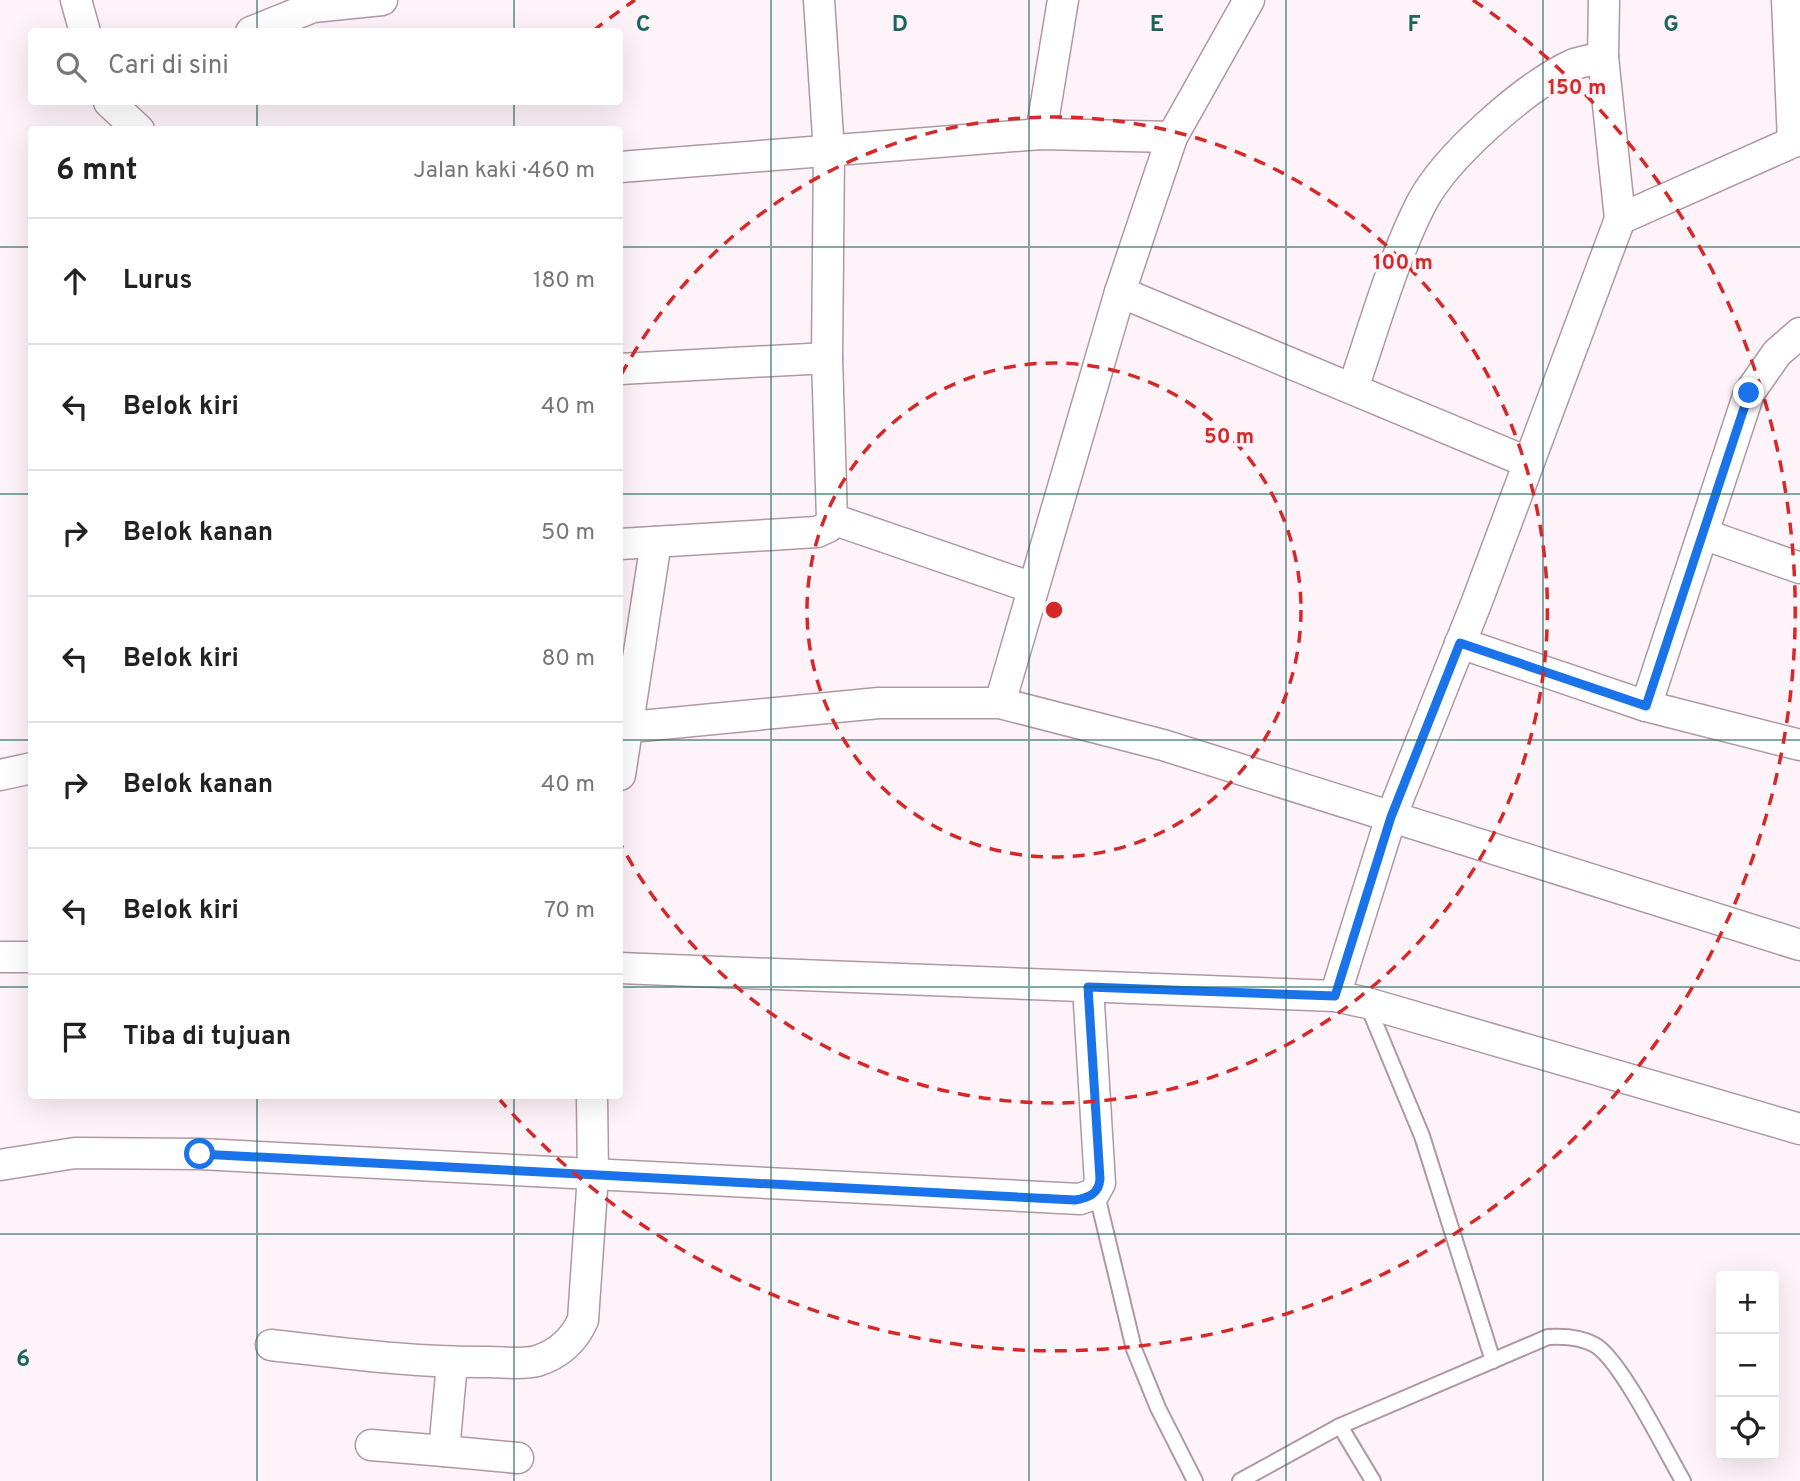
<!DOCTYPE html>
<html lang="id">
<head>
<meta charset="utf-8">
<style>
  :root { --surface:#fff; --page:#f2f2f2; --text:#222; --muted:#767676; --line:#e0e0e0 }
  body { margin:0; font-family:Overpass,sans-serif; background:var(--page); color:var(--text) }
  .controls { position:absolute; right:21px; bottom:21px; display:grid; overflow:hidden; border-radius:7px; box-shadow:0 7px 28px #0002 }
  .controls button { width:63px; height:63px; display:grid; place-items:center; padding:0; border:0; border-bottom:2px solid var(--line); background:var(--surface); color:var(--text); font:35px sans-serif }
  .stop { position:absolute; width:21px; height:21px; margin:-16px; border:5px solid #1a73e8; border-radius:50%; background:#fff }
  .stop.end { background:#1a73e8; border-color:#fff; box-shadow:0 2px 7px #0008 }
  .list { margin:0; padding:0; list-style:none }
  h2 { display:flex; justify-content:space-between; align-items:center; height:91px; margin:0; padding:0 28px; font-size:30px }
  h2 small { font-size:23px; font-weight:400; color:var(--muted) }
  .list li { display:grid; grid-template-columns:46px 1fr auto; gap:21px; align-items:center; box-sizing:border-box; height:126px; padding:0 28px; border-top:2px solid var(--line) }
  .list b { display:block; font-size:26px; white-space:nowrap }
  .list em { font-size:23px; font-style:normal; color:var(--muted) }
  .icon { flex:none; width:38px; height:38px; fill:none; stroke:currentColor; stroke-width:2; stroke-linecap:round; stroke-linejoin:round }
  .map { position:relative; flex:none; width:1800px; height:1481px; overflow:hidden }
  .search { position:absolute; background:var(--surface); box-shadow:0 7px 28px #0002; left:28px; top:28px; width:595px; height:77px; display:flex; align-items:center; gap:18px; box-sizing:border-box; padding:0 24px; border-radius:7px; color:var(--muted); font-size:26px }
  .panel { position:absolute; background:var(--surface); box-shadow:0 7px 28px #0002; left:28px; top:126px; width:595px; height:973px; border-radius:7px }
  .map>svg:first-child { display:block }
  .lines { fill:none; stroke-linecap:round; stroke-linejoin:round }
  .service-casing { stroke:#b098a3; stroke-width:18 }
  .minor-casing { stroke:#b098a3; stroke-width:33 }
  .service { stroke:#fff; stroke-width:14 }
  .minor { stroke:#fff; stroke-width:30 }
  .route { stroke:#1a73e8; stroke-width:9 }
  .grid { fill:none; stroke:#1b655b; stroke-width:2; stroke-opacity:0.55 }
  .ring { fill:none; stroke:#d62828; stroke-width:3.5; stroke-dasharray:12 9 }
  .grid-label { font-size:23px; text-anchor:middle; font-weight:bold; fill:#1b655b; stroke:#fef3f8; stroke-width:7; stroke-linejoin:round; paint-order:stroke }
  .centre { fill:#d62828; stroke:#fef3f8; stroke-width:3.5 }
  .ring-label { font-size:21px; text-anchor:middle; font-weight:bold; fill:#d62828; stroke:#fef3f8; stroke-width:7; stroke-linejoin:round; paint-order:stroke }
</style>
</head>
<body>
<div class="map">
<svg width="1800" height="1481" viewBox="0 0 1800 1481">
  <rect width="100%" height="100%" fill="#fef3f8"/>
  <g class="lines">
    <defs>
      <g id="service">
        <polyline points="1368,1006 1422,1136 1493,1361"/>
        <polyline points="1096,1191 1134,1349 1158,1408 1195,1481"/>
        <path d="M1340 1426 1548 1337C1563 1336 1581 1337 1595 1345 1621 1360 1666 1452 1683 1481"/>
        <polyline points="1240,1481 1340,1426 1373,1481"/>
      </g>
      <g id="minor">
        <polyline points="76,0 85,32"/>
        <polyline points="1787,0 1793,142"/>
        <polyline points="251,32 313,7 382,0"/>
        <polyline points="109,102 139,130"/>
        <polyline points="1041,134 1063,0"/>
        <polyline points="620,167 1041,134 1172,137"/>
        <polyline points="1620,219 1800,139"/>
        <polyline points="1120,292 1527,462"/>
        <polyline points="620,369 827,358"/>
        <path d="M1353 388C1374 328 1392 261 1421 204 1445 157 1525 87 1572 65 1582 61 1593 60 1603 57"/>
        <polyline points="832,519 1033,588"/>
        <polyline points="1703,534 1800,568"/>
        <polyline points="620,544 817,532 828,527 832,519 827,358 829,152 819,0"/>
        <polyline points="1460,643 1646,706 1800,745"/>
        <polyline points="1000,703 1120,292 1172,137 1249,0"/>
        <polyline points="1646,706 1749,393 1777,353 1800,333"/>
        <polyline points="620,728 879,703 1000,703 1163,745 1800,945"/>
        <polyline points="0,775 32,768"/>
        <polyline points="620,775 656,542"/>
        <polyline points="2,957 32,957"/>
        <polyline points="620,968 1335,996 1367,1003 1800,1129"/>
        <polyline points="1335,996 1391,817 1476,604 1620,219 1603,57 1604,0"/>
        <polyline points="0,1165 75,1153 200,1154 1080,1199 1094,1194 1100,1183 1088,987"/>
        <path d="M271 1345C343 1353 416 1363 489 1362 504 1362 522 1365 537 1361 559 1354 574 1340 583 1320L593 1175 592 1096"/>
        <polyline points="452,1363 444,1451 518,1458"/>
        <polyline points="371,1445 444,1451"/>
      </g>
    </defs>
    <use href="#service" class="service-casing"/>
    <use href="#minor" class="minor-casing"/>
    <use href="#service" class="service"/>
    <use href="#minor" class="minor"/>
  </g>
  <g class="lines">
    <path class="route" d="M200 1154 1075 1200C1088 1198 1099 1194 1100 1179L1088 987 1335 996 1391 817 1460 643 1646 706 1749 393"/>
  </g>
  <path class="grid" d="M257 0V32M514 0V32M771 0V1481M1029 0V1481M1286 0V1481M1543 0V1481M257 102V130M514 102V130M0 247H32M620 247H1800M0 494H32M620 494H1800M0 740H32M620 740H1800M0 987H32M620 987H1800M257 1096V1481M514 1096V1481M0 1234H1800"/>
  <g class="ring">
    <circle cx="1054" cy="610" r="247"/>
    <path d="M621 375A493 493 0 1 1 621 845"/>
    <path d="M593 31A740 740 0 0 1 635 0M1473 0A740 740 0 1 1 500 1100"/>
  </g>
  <g class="grid-label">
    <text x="643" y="31">C</text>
    <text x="900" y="31">D</text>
    <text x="1157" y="31">E</text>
    <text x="1414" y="31">F</text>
    <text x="1671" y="31">G</text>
    <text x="23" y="1366">6</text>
  </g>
  <circle cx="1054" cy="610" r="10" class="centre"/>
  <g class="ring-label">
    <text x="1577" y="94">150 m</text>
    <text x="1403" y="269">100 m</text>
    <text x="1229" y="443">50 m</text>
  </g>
</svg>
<div class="controls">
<button>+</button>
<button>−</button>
<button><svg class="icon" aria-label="locate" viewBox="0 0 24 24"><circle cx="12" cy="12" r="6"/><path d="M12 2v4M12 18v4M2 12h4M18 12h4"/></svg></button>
</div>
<div class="stop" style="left:200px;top:1154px"></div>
<div class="stop end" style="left:1749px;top:393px"></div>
<div class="search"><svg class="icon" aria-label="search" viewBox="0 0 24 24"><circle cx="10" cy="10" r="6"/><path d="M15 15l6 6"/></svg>Cari di sini</div>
<section class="panel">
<h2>6 mnt<small>Jalan kaki · 460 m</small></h2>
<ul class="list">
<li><svg class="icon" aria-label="ahead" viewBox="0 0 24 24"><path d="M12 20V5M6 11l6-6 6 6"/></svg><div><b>Lurus</b></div><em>180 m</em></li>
<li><svg class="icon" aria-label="left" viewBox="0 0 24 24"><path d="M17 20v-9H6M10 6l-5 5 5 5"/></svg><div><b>Belok kiri</b></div><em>40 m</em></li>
<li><svg class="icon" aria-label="right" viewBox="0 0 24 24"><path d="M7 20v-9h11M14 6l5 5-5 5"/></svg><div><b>Belok kanan</b></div><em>50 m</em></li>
<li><svg class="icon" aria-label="left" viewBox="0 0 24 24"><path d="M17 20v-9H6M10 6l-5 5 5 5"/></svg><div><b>Belok kiri</b></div><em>80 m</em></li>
<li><svg class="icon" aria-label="right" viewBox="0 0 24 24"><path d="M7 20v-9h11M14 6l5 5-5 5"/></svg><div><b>Belok kanan</b></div><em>40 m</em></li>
<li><svg class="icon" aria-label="left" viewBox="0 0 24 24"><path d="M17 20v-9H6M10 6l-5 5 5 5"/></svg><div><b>Belok kiri</b></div><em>70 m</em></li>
<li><svg class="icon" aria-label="arrive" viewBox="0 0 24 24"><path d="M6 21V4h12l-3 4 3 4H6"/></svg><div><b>Tiba di tujuan</b></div></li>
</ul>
</section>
</div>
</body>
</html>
